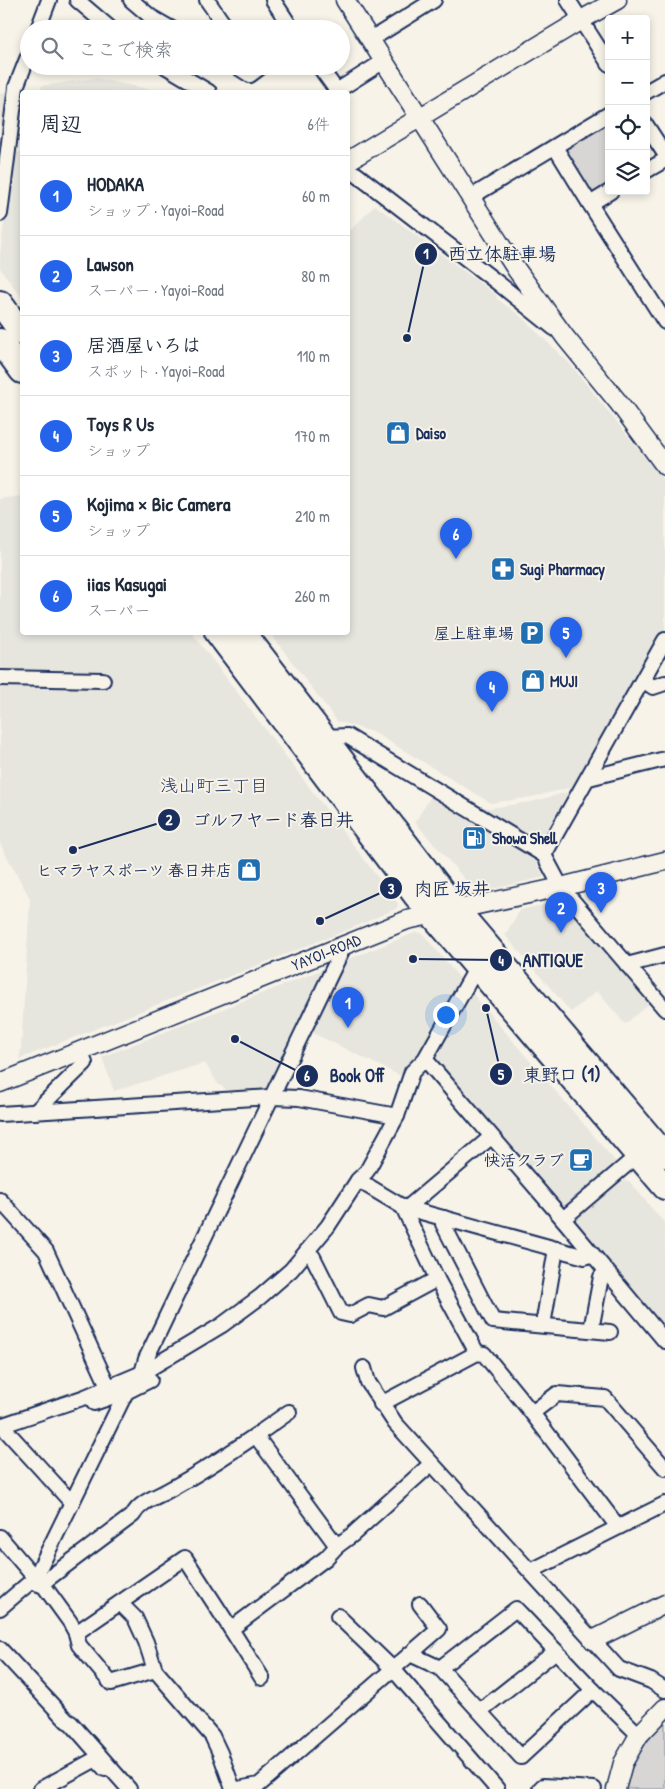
<!DOCTYPE html>
<html lang="ja">
<head>
<meta charset="utf-8">
<style>
  :root { --surface:#fff; --page:#f6f6f7; --text:#1f2937; --muted:#747a83; --line:#e0e1e3; --accent:#2563eb }
  body { margin:0; font-family:"Patrick Hand","Klee One",sans-serif; background:var(--page); color:var(--text) }
  .controls { position:absolute; right:15px; top:15px; display:grid; overflow:hidden; border-radius:5px; box-shadow:0 2px 8px #0003 }
  .controls button { width:45px; height:45px; display:grid; place-items:center; padding:0; border:0; border-bottom:1px solid var(--line); background:var(--surface); color:var(--text); font:25px sans-serif }
  .you { position:absolute; left:445px; top:1014px; width:18px; height:18px; margin:-12px; border:4px solid #fff; border-radius:50%; background:#1a73e8; box-shadow:0 0 0 8px #1a73e833 }
  .badge { display:grid; place-items:center; width:32px; height:32px; border-radius:50%; background:var(--accent); color:#fff; font-size:16px; font-weight:700 }
  .pin { position:absolute; translate:-50% -41px; filter:drop-shadow(0 1px 2px #0008) }
  .pin::after { content:''; position:absolute; top:26px; width:18px; height:15px; background:inherit; clip-path:polygon(0 0,100% 0,50% 100%) }
  .list { margin:0; padding:0; list-style:none }
  h2 { display:flex; justify-content:space-between; align-items:center; height:65px; margin:0; padding:0 20px; font-size:21px }
  h2 small { font-size:16px; font-weight:400; color:var(--muted) }
  .list li { display:grid; grid-template-columns:32px 1fr auto; gap:15px; align-items:center; box-sizing:border-box; height:80px; padding:0 20px; border-top:1px solid var(--line) }
  .list b { display:block; font-size:19px; white-space:nowrap }
  .list p { margin:0; font-size:16px; white-space:nowrap; color:var(--muted) }
  .list em { font-size:16px; font-style:normal; color:var(--muted) }
  .icon { flex:none; width:28px; height:28px; fill:none; stroke:currentColor; stroke-width:2; stroke-linecap:round; stroke-linejoin:round }
  .map { position:relative; flex:none; width:665px; height:1789px; overflow:hidden }
  .search { position:absolute; background:var(--surface); box-shadow:0 2px 8px #0003; left:20px; top:20px; width:330px; height:55px; display:flex; align-items:center; gap:12px; box-sizing:border-box; padding:0 18px; border-radius:28px; color:var(--muted); font-size:19px }
  .panel { position:absolute; background:var(--surface); box-shadow:0 2px 8px #0003; left:20px; top:90px; width:330px; height:545px; border-radius:5px }
  .map>svg:first-child { display:block }
  .built { fill:#e6e5de }
  .green { fill:#d7d6d4; stroke:#798299 }
  .lines { fill:none; stroke-linecap:round; stroke-linejoin:round }
  .minor-casing { stroke:#1b2f5e; stroke-width:18 }
  .tertiary-casing { stroke:#1b2f5e; stroke-width:21 }
  .trunk-casing { stroke:#1b2f5e; stroke-width:28 }
  .minor { stroke:#f7f3e8; stroke-width:14 }
  .tertiary { stroke:#f7f3e8; stroke-width:18 }
  .trunk { stroke:#f7f3e8; stroke-width:24 }
  .labels { text-anchor:middle; stroke-width:4; stroke-linejoin:round; paint-order:stroke }
  .poi-label { font-size:16px; font-weight:bold; fill:#1b2f5e; stroke:#f7f3e8; text-anchor:start }
  .street-label { font-size:16px; fill:#1b2f5e; stroke:#f7f3e8 }
  .neighbourhood-label { font-size:18px; fill:#1b2f5e; stroke:#f7f3e8 }
  .leader { fill:none; stroke:#1b2f5e; stroke-width:2 }
  .callout-dot { fill:#1b2f5e; stroke:#f7f3e8; stroke-width:2 }
  .mark-label { font-size:15px; text-anchor:middle; font-weight:bold; fill:#fff }
  .callout-label { font-size:18px; text-anchor:middle; font-weight:bold; fill:#1b2f5e; stroke:#f7f3e8; stroke-width:4; stroke-linejoin:round; paint-order:stroke }
</style>
</head>
<body>
<div class="map">
<svg width="665" height="1789" viewBox="0 0 665 1789">
  <rect width="100%" height="100%" fill="#f7f3e8"/>
  <filter id="ink" filterUnits="userSpaceOnUse"><feTurbulence type="fractalNoise" baseFrequency=".02" numOctaves="2"/><feDisplacementMap in="SourceGraphic" scale="10" xChannelSelector="R" yChannelSelector="G"/><feConvolveMatrix kernelMatrix="1 2 1 2 8 2 1 2 1" color-interpolation-filters="sRGB"/></filter>
  <g filter="url(#ink)">
    <g class="built">
      <polygon points="95,78 148,89 154,92 42,92 41,86"/>
      <polygon points="10,91 0,165 0,94"/>
      <polygon points="22,152 22,298 0,268 0,255 13,153"/>
      <polygon points="375,205 496,295 497,299 518,314 570,364 665,482 665,631 577,786 532,797 491,803 375,733 337,721 270,633 348,632 348,233"/>
      <polygon points="22,496 22,632 192,633 398,904 397,908 357,926 19,1059 21,1050 30,898 0,844 0,499"/>
      <polygon points="568,792 539,845 481,809 482,807 490,808 531,802"/>
      <polygon points="433,793 530,851 544,877 483,891 470,885 415,822"/>
      <polygon points="561,901 650,1003 625,1024 597,991 571,1012 505,935 520,910"/>
      <polygon points="417,932 423,934 463,982 419,1061 403,1077 303,1028 270,1091 230,1092 218,1084 205,1063 114,1091 102,1057"/>
      <polygon points="472,993 615,1161 615,1165 567,1206 562,1205 435,1058"/>
      <polygon points="621,1180 629,1181 665,1224 665,1328 576,1224 577,1218"/>
    </g>
    <g class="green">
      <polygon points="609,120 609,188 595,196 588,194 563,152 565,147"/>
      <path d="M665 1721V1789H626C632 1759 645 1743 665 1721Z"/>
    </g>
    <g class="lines">
      <defs>
        <g id="minor">
          <polyline points="77,0 111,29"/>
          <polyline points="131,0 151,17 172,29"/>
          <polyline points="207,0 227,29"/>
          <polyline points="273,0 292,29"/>
          <polyline points="568,0 609,64"/>
          <polyline points="38,29 49,0"/>
          <polyline points="370,40 434,0"/>
          <polyline points="165,66 209,92"/>
          <polyline points="236,66 250,75 262,66"/>
          <polyline points="319,66 337,91"/>
          <polyline points="335,92 384,61"/>
          <polyline points="646,92 665,81"/>
          <polyline points="646,125 665,154"/>
          <polyline points="555,147 590,204 665,322"/>
          <polyline points="348,171 356,174 498,283 554,328"/>
          <polyline points="646,171 665,160"/>
          <polyline points="471,197 609,114"/>
          <polyline points="590,204 611,191"/>
          <polyline points="0,214 16,87 29,54"/>
          <polyline points="0,678 103,680"/>
          <polyline points="643,680 653,687 665,683"/>
          <polyline points="324,737 347,736 544,855 561,887 665,1009"/>
          <polyline points="589,778 665,759"/>
          <polyline points="544,855 665,640"/>
          <polyline points="627,965 665,955"/>
          <polyline points="425,1059 563,1219 665,1341"/>
          <polyline points="35,1112 85,1063 80,1051"/>
          <polyline points="0,1114 271,1097 299,1098 397,1116"/>
          <polyline points="358,1180 403,1207 585,1257 590,1252"/>
          <polyline points="0,1200 46,1251 109,1388"/>
          <polyline points="403,1207 437,1279 477,1353"/>
          <polyline points="407,1208 491,1137"/>
          <polyline points="444,1218 443,1224 493,1321 610,1332"/>
          <polyline points="563,1219 638,1155"/>
          <polyline points="307,1251 313,1257 341,1313 350,1315 369,1305 383,1308 437,1279"/>
          <polyline points="543,1325 556,1249"/>
          <polyline points="591,1330 601,1277 606,1271"/>
          <polyline points="364,1368 368,1382 395,1423 619,1669 651,1681 665,1690"/>
          <polyline points="142,1373 146,1359 344,946"/>
          <polyline points="94,1403 126,1392 150,1380"/>
          <polyline points="381,1404 477,1353 484,1354 532,1413 618,1527"/>
          <polyline points="532,1413 557,1394 605,1398 665,1468"/>
          <polyline points="0,1426 85,1397 142,1373 222,1325 260,1297 291,1270 328,1226 358,1180 367,1171 397,1116 412,1072 425,1059 477,967"/>
          <polyline points="2,1426 72,1503"/>
          <polyline points="256,1436 337,1546"/>
          <polyline points="0,1537 35,1578"/>
          <polyline points="531,1571 665,1504"/>
          <polyline points="33,1582 44,1586 70,1622 76,1633 79,1645 111,1683 155,1670"/>
          <path d="M41 1584 133 1515C140 1502 154 1498 167 1491 210 1468 250 1440 289 1412"/>
          <polyline points="120,1603 135,1618 146,1642 155,1670 212,1736 220,1753 233,1789"/>
          <polyline points="0,1608 35,1578 128,1388"/>
          <polyline points="338,1616 393,1669 497,1789"/>
          <polyline points="231,1629 326,1558 337,1546 352,1535 431,1464"/>
          <polyline points="76,1633 185,1558 231,1629 262,1678"/>
          <polyline points="0,1649 67,1721 71,1723 129,1789"/>
          <polyline points="410,1654 440,1668 521,1757 593,1690"/>
          <polyline points="440,1668 516,1609 593,1690 639,1735"/>
          <polyline points="480,1711 556,1651"/>
          <polyline points="41,1789 96,1759 105,1769"/>
          <polyline points="238,1789 259,1785 439,1629 420,1604"/>
          <polyline points="540,1789 543,1786 594,1789"/>
        </g>
        <g id="tertiary">
          <polyline points="345,0 516,269 565,337 618,402 665,466"/>
          <polyline points="348,161 581,20 617,0"/>
          <polyline points="0,1083 407,920 561,887 665,861"/>
          <polyline points="593,1640 665,1604"/>
          <polyline points="616,1789 623,1763 639,1735 665,1708"/>
        </g>
        <g id="trunk">
          <polyline points="0,303 22,333"/>
          <polyline points="0,341 22,371"/>
          <polyline points="217,632 417,897 665,1187"/>
          <polyline points="243,632 456,909 665,1155"/>
        </g>
      </defs>
      <use href="#minor" class="minor-casing"/>
      <use href="#tertiary" class="tertiary-casing"/>
      <use href="#trunk" class="trunk-casing"/>
      <use href="#minor" class="minor"/>
      <use href="#tertiary" class="tertiary"/>
      <use href="#trunk" class="trunk"/>
    </g>
  </g>
  <defs>
    <symbol id="shop-square" viewBox="-11 -11 22 22"><rect x="-9" y="-9" width="18" height="18" rx="4" fill="#1f6fb2" stroke="#f7f3e8"/><path d="M-5-2.5h2.3a2.7 3.5 0 0 1 5.4 0H5L5.5 6h-11ZM-1.5-2.5h3a1.5 2.3 0 0 0-3 0Z" fill="#fff"/></symbol>
    <symbol id="pharmacy-square" viewBox="-11 -11 22 22"><rect x="-9" y="-9" width="18" height="18" rx="4" fill="#1f6fb2" stroke="#f7f3e8"/><path d="M-2-6h4v4h4v4h-4v4h-4v-4h-4v-4h4Z" fill="#fff"/></symbol>
    <symbol id="parking-square" viewBox="-11 -11 22 22"><rect x="-9" y="-9" width="18" height="18" rx="4" fill="#1f6fb2" stroke="#f7f3e8"/><path d="M-3.5-5.5H1a3.5 3.5 0 0 1 0 7H-1V5.5H-3.5ZM-1-3.4V-.6H.8a1.4 1.4 0 0 0 0-2.8Z" fill="#fff"/></symbol>
    <symbol id="fuel-square" viewBox="-11 -11 22 22"><rect x="-9" y="-9" width="18" height="18" rx="4" fill="#1f6fb2" stroke="#f7f3e8"/><path d="M-5.5-6h7V0h2V4h1.3V-2.5L3-4.5l.8-.8L6-3V5H2.5V1h-1V6h-7ZM-4.2-4.7v3.2H.2V-4.7Z" fill="#fff"/></symbol>
    <symbol id="cafe-square" viewBox="-11 -11 22 22"><rect x="-9" y="-9" width="18" height="18" rx="4" fill="#1f6fb2" stroke="#f7f3e8"/><path d="M-5.5-4.5H6V0H3Q3 3.5 0 3.5H-2.5Q-5.5 3.5-5.5 0ZM3-3.2v2h1.7v-2ZM-6 4.5H4V6H-6Z" fill="#fff"/></symbol>
  </defs>
  <g fill-rule="evenodd">
    <use href="#shop-square" x="384" y="419" width="28" height="28"/>
    <use href="#pharmacy-square" x="489" y="555" width="28" height="28"/>
    <use href="#parking-square" x="518" y="619" width="28" height="28"/>
    <use href="#shop-square" x="519" y="667" width="28" height="28"/>
    <use href="#fuel-square" x="460" y="824" width="28" height="28"/>
    <use href="#shop-square" x="235" y="856" width="28" height="28"/>
    <use href="#cafe-square" x="567" y="1146" width="28" height="28"/>
  </g>
  <g class="labels">
    <g class="poi-label">
      <text x="416" y="439">Daiso</text>
      <text x="520" y="575">Sugi Pharmacy</text>
      <text x="514" y="639" text-anchor="end">屋上駐車場</text>
      <text x="550" y="687">MUJI</text>
      <text x="492" y="844">Showa Shell</text>
      <text x="232" y="876" text-anchor="end">ヒマラヤスポーツ 春日井店</text>
      <text x="564" y="1166" text-anchor="end">快活クラブ</text>
    </g>
    <g class="street-label">
      <text transform="translate(326 952) rotate(-22)" y="6">YAYOI-ROAD</text>
    </g>
    <g class="neighbourhood-label">
      <text x="214" y="792">浅山町三丁目</text>
    </g>
  </g>
  <path class="leader" d="M407 338L426 254M73 850L169 820M320 921L391 888M413 959L501 960M486 1008L501 1074M235 1039L307 1076"/>
  <g class="callout-dot">
    <circle cx="407" cy="338" r="5"/>
    <circle cx="73" cy="850" r="5"/>
    <circle cx="320" cy="921" r="5"/>
    <circle cx="413" cy="959" r="5"/>
    <circle cx="486" cy="1008" r="5"/>
    <circle cx="235" cy="1039" r="5"/>
    <circle cx="426" cy="254" r="12"/>
    <circle cx="169" cy="820" r="12"/>
    <circle cx="391" cy="888" r="12"/>
    <circle cx="501" cy="960" r="12"/>
    <circle cx="501" cy="1074" r="12"/>
    <circle cx="307" cy="1076" r="12"/>
  </g>
  <g class="mark-label">
    <text x="426" y="259">1</text>
    <text x="169" y="825">2</text>
    <text x="391" y="894">3</text>
    <text x="501" y="966">4</text>
    <text x="501" y="1080">5</text>
    <text x="307" y="1081">6</text>
  </g>
  <g class="callout-label">
    <text x="502" y="260">西立体駐車場</text>
    <text x="273" y="826">ゴルフヤード春日井</text>
    <text x="452" y="895">肉匠 坂井</text>
    <text x="553" y="967">ANTIQUE</text>
    <text x="562" y="1081">東野口 (1)</text>
    <text x="357" y="1082">Book Off</text>
  </g>
</svg>
<div class="controls">
<button>+</button>
<button>−</button>
<button><svg class="icon" aria-label="locate" viewBox="0 0 24 24"><circle cx="12" cy="12" r="6"/><path d="M12 2v4M12 18v4M2 12h4M18 12h4"/></svg></button>
<button><svg class="icon" aria-label="layers" viewBox="0 0 24 24"><path d="M12 4l9 5-9 5-9-5zM3 14l9 5 9-5"/></svg></button>
</div>
<div class="you"></div>
<div class="pin badge" style="left:348px;top:1028px">1</div>
<div class="pin badge" style="left:561px;top:933px">2</div>
<div class="pin badge" style="left:601px;top:913px">3</div>
<div class="pin badge" style="left:492px;top:712px">4</div>
<div class="pin badge" style="left:566px;top:658px">5</div>
<div class="pin badge" style="left:456px;top:559px">6</div>
<div class="search"><svg class="icon" aria-label="search" viewBox="0 0 24 24"><circle cx="10" cy="10" r="6"/><path d="M15 15l6 6"/></svg>ここで検索</div>
<section class="panel">
<h2>周辺<small>6件</small></h2>
<ul class="list">
<li><span class="badge">1</span><div><b>HODAKA</b><p>ショップ · Yayoi-Road</p></div><em>60 m</em></li>
<li><span class="badge">2</span><div><b>Lawson</b><p>スーパー · Yayoi-Road</p></div><em>80 m</em></li>
<li><span class="badge">3</span><div><b>居酒屋いろは</b><p>スポット · Yayoi-Road</p></div><em>110 m</em></li>
<li><span class="badge">4</span><div><b>Toys R Us</b><p>ショップ</p></div><em>170 m</em></li>
<li><span class="badge">5</span><div><b>Kojima × Bic Camera</b><p>ショップ</p></div><em>210 m</em></li>
<li><span class="badge">6</span><div><b>iias Kasugai</b><p>スーパー</p></div><em>260 m</em></li>
</ul>
</section>
</div>
</body>
</html>
